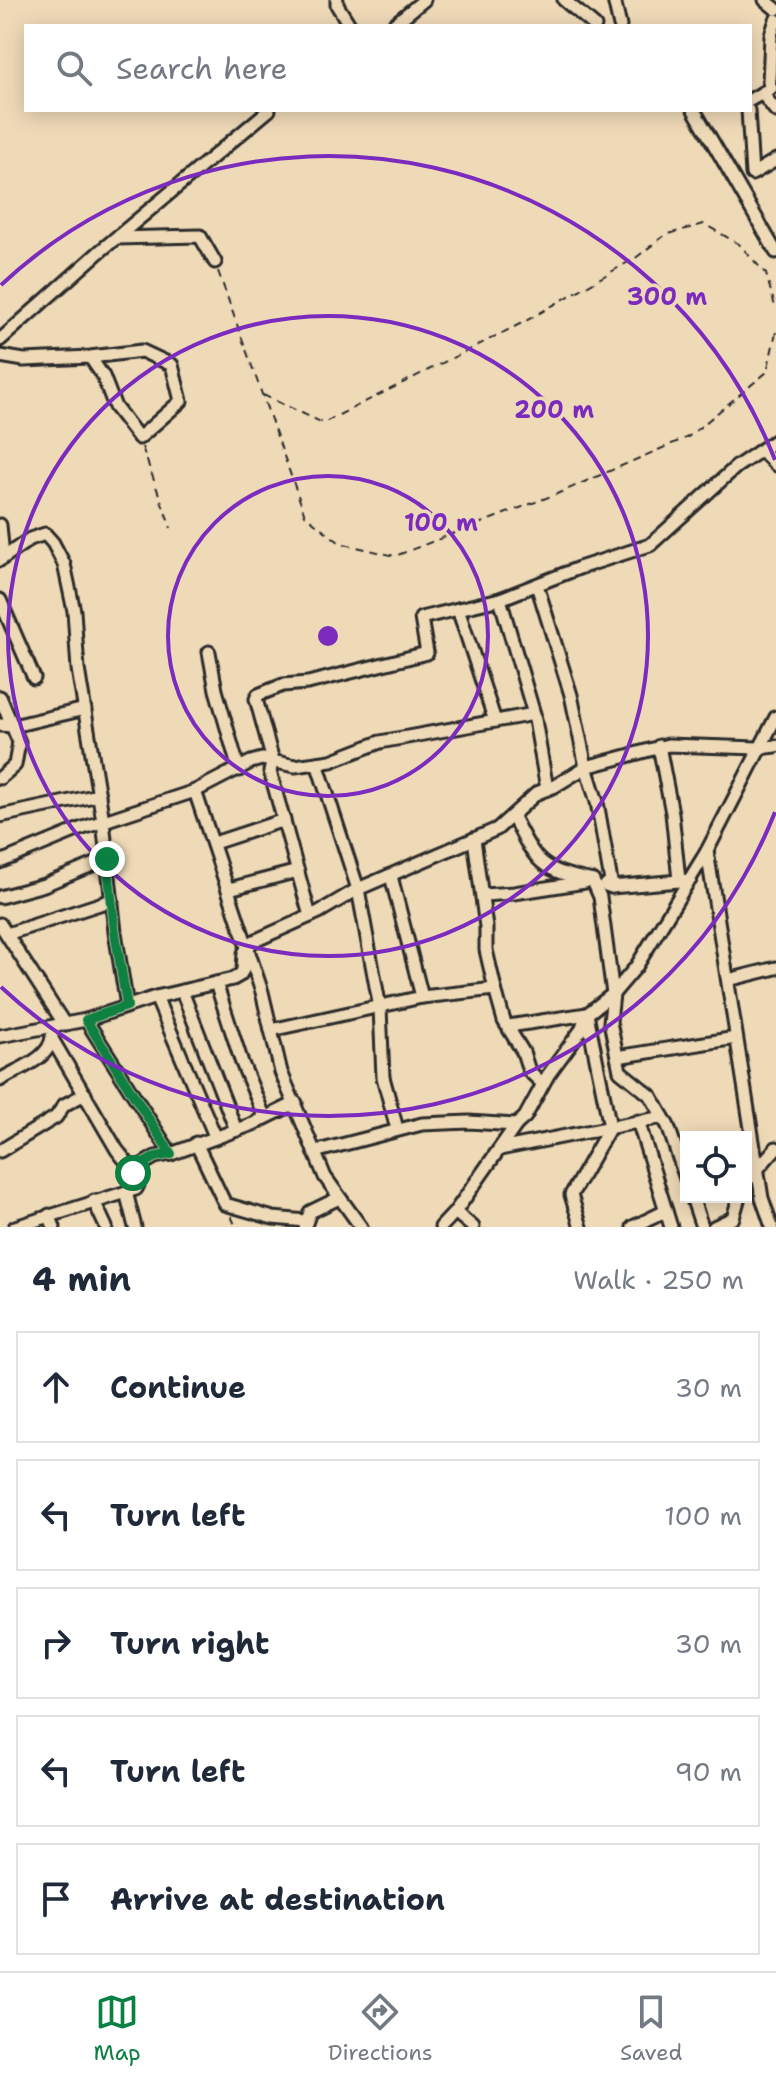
<!DOCTYPE html>
<html lang="en">
<head>
<meta charset="utf-8">
<style>
  :root { --surface:#fff; --page:#f2f2f3; --text:#1f2937; --muted:#747a83; --line:#e0e1e3; --accent:#0b8043 }
  body { margin:0; font-family:"Shantell Sans",sans-serif; background:var(--page); color:var(--text) }
  .controls { position:absolute; right:24px; bottom:24px; display:grid; overflow:hidden; border-radius:0px; box-shadow:0 4px 20px #0003 }
  .controls button { width:72px; height:72px; display:grid; place-items:center; padding:0; border:0; border-bottom:2px solid var(--line); background:var(--surface); color:var(--text); font:40px sans-serif }
  .stop { position:absolute; width:24px; height:24px; margin:-18px; border:6px solid #0b8043; border-radius:50%; background:#fff }
  .stop.end { background:#0b8043; border-color:#fff; box-shadow:0 2px 8px #0008 }
  .list { margin:0; padding:0; list-style:none }
  h2 { display:flex; justify-content:space-between; align-items:center; height:104px; margin:0; padding:0 32px; font-size:34px }
  h2 small { font-size:26px; font-weight:400; color:var(--muted) }
  .list li { display:grid; grid-template-columns:52px 1fr auto; gap:24px; align-items:center; box-sizing:border-box; height:112px; margin:0 16px 16px; padding:0 16px; border:2px solid var(--line); border-radius:0px }
  .list b { display:block; font-size:30px; white-space:nowrap }
  .list em { font-size:26px; font-style:normal; color:var(--muted) }
  .icon { flex:none; width:44px; height:44px; fill:none; stroke:currentColor; stroke-width:2; stroke-linecap:round; stroke-linejoin:round }
  .map { position:relative; flex:none; width:776px; height:1227px; overflow:hidden }
  .search { position:absolute; background:var(--surface); box-shadow:0 4px 20px #0003; left:24px; right:24px; top:24px; height:88px; display:flex; align-items:center; gap:20px; box-sizing:border-box; padding:0 28px; border-radius:0px; color:var(--muted); font-size:30px }
  .sheet { height:744px; background:var(--surface) }
  nav { display:flex; justify-content:space-around; align-items:center; box-sizing:border-box; height:112px; border-top:2px solid var(--line); background:var(--surface); font-size:22px; color:var(--muted) }
  nav a { display:grid; justify-items:center; gap:4px }
  nav .on { color:var(--accent) }
  .map>svg:first-child { display:block }
  .lines { fill:none; stroke-linecap:round; stroke-linejoin:round }
  .minor-casing { stroke:#2b2b2b; stroke-width:17 }
  .path { stroke:#2b2b2b; stroke-width:2; stroke-dasharray:8 6; stroke-linecap:butt }
  .minor { stroke:#efdab8; stroke-width:11 }
  .route { stroke:#0b8043; stroke-width:10 }
  .ring { fill:none; stroke:#7b2cbf; stroke-width:4 }
  .centre { fill:#7b2cbf; stroke:#efdab8; stroke-width:4 }
  .ring-label { font-size:24px; text-anchor:middle; font-weight:bold; fill:#7b2cbf; stroke:#efdab8; stroke-width:7; stroke-linejoin:round; paint-order:stroke }
</style>
</head>
<body>
<div class="map">
<svg width="776" height="1227" viewBox="0 0 776 1227">
  <rect width="100%" height="100%" fill="#efdab8"/>
  <filter id="ink" filterUnits="userSpaceOnUse"><feTurbulence type="fractalNoise" baseFrequency=".0125" numOctaves="2"/><feDisplacementMap in="SourceGraphic" scale="16" xChannelSelector="R" yChannelSelector="G"/><feConvolveMatrix kernelMatrix="1 2 1 2 8 2 1 2 1" color-interpolation-filters="sRGB"/></filter>
  <g filter="url(#ink)">
    <g class="lines">
      <defs>
        <g id="minor">
          <polyline points="337,0 337,5 350,26"/>
          <polyline points="564,0 595,26"/>
          <polyline points="614,0 620,26"/>
          <polyline points="765,0 776,9"/>
          <polyline points="392,26 424,0"/>
          <polyline points="762,93 776,111"/>
          <polyline points="750,100 771,88 769,82 771,35 776,20"/>
          <polyline points="694,110 776,252"/>
          <polyline points="748,110 752,174 776,160"/>
          <polyline points="116,238 200,236 215,262"/>
          <polyline points="0,340 98,253 269,110"/>
          <polyline points="0,356 24,360 90,357 142,351 172,365 181,401 139,438 115,407 103,376 90,357"/>
          <polyline points="761,450 776,465"/>
          <polyline points="0,525 3,557"/>
          <polyline points="0,560 30,539 45,534 53,543 64,564 74,611 78,669 103,821 115,932 127,1006"/>
          <polyline points="537,585 571,695 586,767 597,802 612,887"/>
          <polyline points="500,599 534,714 547,789"/>
          <polyline points="0,600 34,678"/>
          <polyline points="458,609 495,721"/>
          <polyline points="209,652 216,690 239,770"/>
          <polyline points="0,697 19,742 15,765 0,778"/>
          <polyline points="0,725 13,726 85,709"/>
          <polyline points="659,746 672,813 679,880"/>
          <polyline points="317,763 358,889 380,1008 383,1077 397,1129"/>
          <polyline points="195,791 262,992 281,1072 325,1177 361,1227"/>
          <polyline points="0,816 99,795"/>
          <path d="M513 817C537 864 540 870 593 881L600 897 613 994 610 1022 620 1071 651 1096 668 1126 686 1179"/>
          <polyline points="474,839 486,927 486,950 495,989 504,1021 523,1052 529,1071 543,1084"/>
          <polyline points="214,843 284,820"/>
          <polyline points="707,851 762,1198 772,1227"/>
          <polyline points="0,862 80,829 195,791 251,762 262,759 295,766 331,761 380,742 534,714"/>
          <polyline points="391,876 422,997"/>
          <polyline points="606,885 612,887 690,880"/>
          <polyline points="229,889 298,871"/>
          <polyline points="483,895 514,893 585,882"/>
          <polyline points="0,897 44,885 107,859"/>
          <polyline points="310,916 270,771 273,761 256,699 258,695 283,685 308,683 427,653 421,618 500,599 579,568 650,545 736,467 776,440"/>
          <polyline points="0,924 65,1025"/>
          <polyline points="7,934 112,900"/>
          <polyline points="728,980 776,968"/>
          <polyline points="216,983 242,1063 265,1118"/>
          <polyline points="182,991 236,1130"/>
          <polyline points="156,997 215,1136"/>
          <polyline points="86,1020 171,1154"/>
          <polyline points="509,1026 587,1014 610,1127 571,1195 581,1227"/>
          <polyline points="271,1030 422,997 495,989"/>
          <polyline points="0,1036 86,1020 156,997 233,979 240,975 243,970 244,953 252,942 319,912 358,889 497,829 537,793 555,786 586,767 668,745 758,748 776,746"/>
          <polyline points="52,1039 117,1150 133,1170"/>
          <polyline points="617,1057 736,1038"/>
          <path d="M0 1080C17 1069 51 1059 52 1036"/>
          <polyline points="638,1121 671,1227"/>
          <polyline points="196,1143 225,1204 273,1218 306,1221"/>
          <polyline points="500,1149 663,1117"/>
          <polyline points="0,1151 56,1117 64,1105 85,1094"/>
          <polyline points="314,1152 422,1124 469,1122 516,1125"/>
          <polyline points="746,1182 776,1148"/>
          <polyline points="126,1192 135,1227"/>
          <polyline points="692,1197 702,1227"/>
          <polyline points="94,1201 106,1227"/>
          <polyline points="455,1212 473,1227"/>
          <polyline points="49,1215 54,1227"/>
          <polyline points="305,1226 310,1212 339,1198"/>
          <polyline points="15,1227 136,1189 138,1185 133,1170 155,1157 171,1154 253,1124 296,1103"/>
          <polyline points="441,1227 455,1212 516,1125 525,1117 548,1075 581,1030 587,1014 613,994 636,967 707,851 776,717"/>
          <polyline points="633,1227 666,1211"/>
          <polyline points="714,1227 733,1218 739,1197"/>
        </g>
      </defs>
      <use href="#minor" class="minor-casing"/>
      <g class="path">
        <polyline points="218,271 305,515 340,543 395,556 559,493 688,437 767,372 776,332"/>
        <polyline points="263,395 323,423 526,321 637,257 665,235 704,224 739,244 766,274 776,310"/>
        <polyline points="142,447 171,528"/>
        <polyline points="231,1216 236,1227"/>
      </g>
      <use href="#minor" class="minor"/>
    </g>
  </g>
  <g class="lines" filter="url(#ink)">
    <polyline class="route" points="107,859 115,932 127,1006 86,1020 171,1154 155,1157 133,1170 133,1173"/>
  </g>
  <g class="ring">
    <circle cx="328" cy="636" r="160"/>
    <circle cx="328" cy="636" r="320"/>
    <path d="M775 812A480 480 0 0 1 1 987M1 285A480 480 0 0 1 775 460"/>
  </g>
  <circle cx="328" cy="636" r="12" class="centre"/>
  <g class="ring-label">
    <text x="667" y="305">300 m</text>
    <text x="554" y="418">200 m</text>
    <text x="441" y="531">100 m</text>
  </g>
</svg>
<div class="controls">
<button><svg class="icon" aria-label="locate" viewBox="0 0 24 24"><circle cx="12" cy="12" r="6"/><path d="M12 2v4M12 18v4M2 12h4M18 12h4"/></svg></button>
</div>
<div class="stop" style="left:133px;top:1173px"></div>
<div class="stop end" style="left:107px;top:859px"></div>
<div class="search"><svg class="icon" aria-label="search" viewBox="0 0 24 24"><circle cx="10" cy="10" r="6"/><path d="M15 15l6 6"/></svg>Search here</div>
</div>
<section class="sheet">
<h2>4 min<small>Walk · 250 m</small></h2>
<ul class="list">
<li><svg class="icon" aria-label="ahead" viewBox="0 0 24 24"><path d="M12 20V5M6 11l6-6 6 6"/></svg><div><b>Continue</b></div><em>30 m</em></li>
<li><svg class="icon" aria-label="left" viewBox="0 0 24 24"><path d="M17 20v-9H6M10 6l-5 5 5 5"/></svg><div><b>Turn left</b></div><em>100 m</em></li>
<li><svg class="icon" aria-label="right" viewBox="0 0 24 24"><path d="M7 20v-9h11M14 6l5 5-5 5"/></svg><div><b>Turn right</b></div><em>30 m</em></li>
<li><svg class="icon" aria-label="left" viewBox="0 0 24 24"><path d="M17 20v-9H6M10 6l-5 5 5 5"/></svg><div><b>Turn left</b></div><em>90 m</em></li>
<li><svg class="icon" aria-label="arrive" viewBox="0 0 24 24"><path d="M6 21V4h12l-3 4 3 4H6"/></svg><div><b>Arrive at destination</b></div></li>
</ul>
</section>
<nav>
<a class="on"><svg class="icon" aria-label="map" viewBox="0 0 24 24"><path d="M3 6l6-2 6 2 6-2v14l-6 2-6-2-6 2zM9 4v14M15 6v14"/></svg>Map</a>
<a><svg class="icon" aria-label="directions" viewBox="0 0 24 24"><path d="M12 3l9 9-9 9-9-9zM9 14v-3h6M13 9l2 2-2 2"/></svg>Directions</a>
<a><svg class="icon" aria-label="saved" viewBox="0 0 24 24"><path d="M7 4h10v16l-5-4-5 4z"/></svg>Saved</a>
</nav>
</body>
</html>
